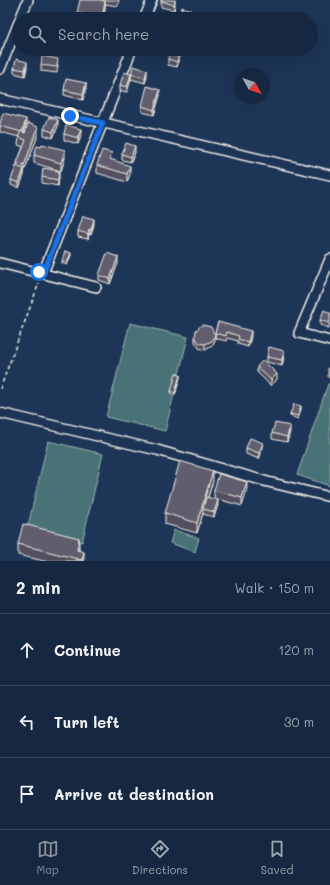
<!DOCTYPE html>
<html lang="en">
<head>
<meta charset="utf-8">
<style>
  :root { --surface:#162841; --page:#23344c; --text:#f1f3f6; --muted:#9ea6b1; --line:#35445a; --accent:#8c9099 }
  body { margin:0; font-family:Mali,sans-serif; background:var(--page); color:var(--text) }
  .compass { position:absolute; left:234px; top:68px; width:36px; height:36px; border-radius:50%; background:var(--surface); box-shadow:0 4px 16px #0002; rotate:130deg }
  .stop { position:absolute; width:12px; height:12px; margin:-9px; border:3px solid #1a73e8; border-radius:50%; background:#fff }
  .stop.end { background:#1a73e8; border-color:#fff; box-shadow:0 1px 4px #0008 }
  .list { margin:0; padding:0; list-style:none }
  h2 { display:flex; justify-content:space-between; align-items:center; height:52px; margin:0; padding:0 16px; font-size:17px }
  h2 small { font-size:13px; font-weight:400; color:var(--muted) }
  .list li { display:grid; grid-template-columns:26px 1fr auto; gap:12px; align-items:center; box-sizing:border-box; height:72px; padding:0 16px; border-top:1px solid var(--line) }
  .list b { display:block; font-size:15px; white-space:nowrap }
  .list em { font-size:13px; font-style:normal; color:var(--muted) }
  .icon { flex:none; width:22px; height:22px; fill:none; stroke:currentColor; stroke-width:2; stroke-linecap:round; stroke-linejoin:round }
  .map { position:relative; flex:none; width:330px; height:561px; overflow:hidden }
  .search { position:absolute; background:var(--surface); box-shadow:0 4px 16px #0002; left:12px; right:12px; top:12px; height:44px; display:flex; align-items:center; gap:10px; box-sizing:border-box; padding:0 14px; border-radius:22px; color:var(--muted); font-size:15px }
  .sheet { height:268px; background:var(--surface) }
  nav { display:flex; justify-content:space-around; align-items:center; box-sizing:border-box; height:56px; border-top:1px solid var(--line); background:var(--surface); font-size:11px; color:var(--muted) }
  nav a { display:grid; justify-items:center; gap:2px }
  nav .on { color:var(--accent) }
  .map>svg:first-child { display:block }
  .green { fill:#487276; stroke:#9eb2af }
  .lines { fill:none; stroke-linecap:round; stroke-linejoin:round }
  .minor-casing { stroke:#f4f1e8; stroke-width:12 }
  .path { stroke:#f4f1e8; stroke-width:1.5; stroke-dasharray:4 3; stroke-linecap:butt }
  .minor { stroke:#1d3557; stroke-width:9 }
  .wall { fill:#53505f; stroke:#f4f1e8 }
  .shaded-wall { fill:#44414d; stroke:#f4f1e8 }
  .building { fill:#615d6e; stroke:#f4f1e8 }
  .route { stroke:#1a73e8; stroke-width:5 }
</style>
</head>
<body>
<div class="map">
<svg width="330" height="561" viewBox="0 0 330 561">
  <rect width="100%" height="100%" fill="#1d3557"/>
  <filter id="ink" filterUnits="userSpaceOnUse"><feTurbulence type="fractalNoise" baseFrequency=".025" numOctaves="2"/><feDisplacementMap in="SourceGraphic" scale="8" xChannelSelector="R" yChannelSelector="G"/><feConvolveMatrix kernelMatrix="1 2 1 2 8 2 1 2 1" color-interpolation-filters="sRGB"/></filter>
  <g filter="url(#ink)">
    <g class="green">
      <polygon points="130,323 188,337 165,431 106,417"/>
      <polygon points="328,384 330,384 330,486 297,475"/>
      <polygon points="48,441 103,454 82,542 27,530"/>
      <polygon points="174,530 199,538 195,552 170,543"/>
    </g>
    <g class="lines">
      <defs>
        <g id="minor">
          <polyline points="20,19 28,0"/>
          <polyline points="144,19 152,0"/>
          <polyline points="0,69 19,22"/>
          <polyline points="0,99 330,175"/>
          <polyline points="330,259 299,333 330,341"/>
          <polyline points="0,263 96,287"/>
          <polyline points="43,273 132,49"/>
          <polyline points="0,413 157,450 268,482 330,497"/>
        </g>
      </defs>
      <use href="#minor" class="minor-casing"/>
      <polyline class="path" points="0,389 39,283"/>
      <use href="#minor" class="minor"/>
    </g>
    <g class="wall">
      <polygon points="103,0 119,0 118,6 105,4 105,9 103,19 77,19 77,13 103,1"/>
      <polygon points="161,0 175,4 174,10 161,7"/>
      <polygon points="65,49 79,49 78,52"/>
      <polygon points="182,49 177,67 168,65 168,59"/>
      <polygon points="58,64 57,73 41,71 41,65"/>
      <polygon points="27,67 25,76 14,73 14,68"/>
      <polygon points="131,74 147,76 145,83 131,79"/>
      <polygon points="131,79 127,92 120,91 120,85"/>
      <polygon points="86,88 83,100 64,95 64,90"/>
      <polygon points="160,95 154,115 142,112 142,106"/>
      <polygon points="0,123 26,124 24,132 38,135 24,172 24,175 19,188 11,185 11,180 17,167 17,163 23,147 18,145 19,137 0,132"/>
      <polygon points="58,126 53,138 44,135 44,129"/>
      <polygon points="64,134 81,135 78,144 64,140"/>
      <polygon points="135,152 131,162 122,160 122,154"/>
      <polygon points="34,155 65,158 61,171 34,163"/>
      <polygon points="112,160 130,174 127,182 97,173 97,165"/>
      <polygon points="42,177 59,177 58,186 42,183"/>
      <polygon points="94,224 91,235 89,234 88,239 78,237 78,231"/>
      <polygon points="71,255 67,265 62,263 62,261"/>
      <polygon points="118,263 110,284 99,280 99,275"/>
      <polygon points="330,313 329,328 320,325 320,320"/>
      <polygon points="218,322 251,337 248,347 238,344 238,341 227,338 226,341 215,338 215,333"/>
      <polygon points="195,337 215,340 212,346 205,350 199,348 195,342"/>
      <polygon points="284,356 282,366 267,362 267,357"/>
      <polygon points="330,365 330,378 328,377 328,369"/>
      <polygon points="257,367 277,379 271,386 257,372"/>
      <polygon points="180,377 175,395 171,394 171,391"/>
      <polygon points="301,409 298,419 290,416 290,414"/>
      <polygon points="290,432 287,442 272,439 272,433"/>
      <polygon points="246,448 263,448 259,459 246,454"/>
      <polygon points="213,481 208,497 218,505 214,517 203,514 203,513 197,533 165,524 165,513"/>
      <polygon points="214,490 247,490 242,506 214,498"/>
      <polygon points="18,544 79,548 79,550 84,561 44,561 18,555"/>
    </g>
    <g class="shaded-wall">
      <polygon points="175,0 175,4 174,10 174,5"/>
      <polygon points="105,1 105,9 103,19 102,19"/>
      <polygon points="180,49 182,49 177,67 177,62"/>
      <polygon points="27,62 27,67 25,76 25,70"/>
      <polygon points="147,70 147,76 145,83 145,78"/>
      <polygon points="131,74 131,79 127,92 127,87"/>
      <polygon points="86,83 86,88 83,100 83,94"/>
      <polygon points="160,90 160,95 154,115 154,110"/>
      <polygon points="26,119 26,124 22,138 22,132"/>
      <polygon points="58,120 58,126 53,138 53,132"/>
      <polygon points="38,127 38,135 24,172 24,175 19,188 19,183 24,171 24,166"/>
      <polygon points="81,129 81,135 78,144 78,138"/>
      <polygon points="135,146 135,152 131,162 131,157"/>
      <polygon points="65,150 65,158 61,171 61,163"/>
      <polygon points="130,166 130,174 127,182 127,174"/>
      <polygon points="59,171 59,177 58,186 58,180"/>
      <polygon points="94,219 94,224 91,235 91,230"/>
      <polygon points="89,229 89,234 88,239 88,234"/>
      <polygon points="71,253 71,255 67,265 67,263"/>
      <polygon points="118,257 118,263 110,284 110,279"/>
      <polygon points="251,331 251,337 248,347 248,342"/>
      <polygon points="215,335 215,340 212,346 205,350 205,344"/>
      <polygon points="284,351 284,356 282,366 282,360"/>
      <polygon points="277,374 277,379 271,386 271,380"/>
      <polygon points="180,375 180,377 175,395 175,393"/>
      <polygon points="301,406 301,409 298,419 298,416"/>
      <polygon points="290,426 290,432 287,442 287,437"/>
      <polygon points="263,443 263,448 259,459 259,453"/>
      <polygon points="213,471 213,481 204,509 203,509 203,513 197,533 197,523"/>
      <polygon points="247,482 247,490 242,506 242,498"/>
      <polygon points="218,500 218,505 214,517 214,512"/>
      <polygon points="79,538 79,548 77,560 77,550"/>
      <polygon points="84,552 84,561 82,561 82,560"/>
    </g>
    <g class="building">
      <polygon points="80,0 99,0 105,1 102,18 77,13"/>
      <polygon points="161,0 175,0 174,5 161,1"/>
      <polygon points="182,7 191,10 189,16 189,15 180,12"/>
      <polygon points="179,12 189,15 188,19 177,19"/>
      <polygon points="170,49 180,49 177,62 168,59"/>
      <polygon points="42,56 58,59 57,67 41,65"/>
      <polygon points="16,59 27,62 25,70 14,68"/>
      <polygon points="133,66 147,70 145,78 131,74"/>
      <polygon points="124,72 131,74 127,87 120,85"/>
      <polygon points="66,79 86,83 83,94 64,90"/>
      <polygon points="147,86 160,90 154,110 142,106"/>
      <polygon points="3,113 26,119 22,132 0,126 0,123"/>
      <polygon points="49,117 58,120 53,132 44,129"/>
      <polygon points="28,123 38,127 24,166 17,163 26,140 18,137 21,131 25,133"/>
      <polygon points="66,125 81,129 78,138 64,134"/>
      <polygon points="126,143 135,146 131,157 122,154"/>
      <polygon points="42,144 65,150 61,163 34,155 37,146 41,147"/>
      <polygon points="102,150 112,153 110,159 130,166 127,174 97,165"/>
      <polygon points="16,166 24,169 19,183 11,180"/>
      <polygon points="43,168 59,171 58,180 42,177"/>
      <polygon points="83,216 94,219 91,230 89,229 88,234 78,231"/>
      <polygon points="65,251 71,253 67,263 62,261"/>
      <polygon points="107,253 118,257 110,279 99,275"/>
      <polygon points="324,310 330,313 330,321 329,323 320,320"/>
      <polygon points="218,322 251,331 248,342 238,339 239,336 227,332 226,336 215,333"/>
      <polygon points="202,325 211,327 215,335 212,341 205,344 199,343 195,337 196,330"/>
      <polygon points="269,347 284,351 282,360 267,357"/>
      <polygon points="263,360 277,374 271,380 257,367"/>
      <polygon points="176,373 180,375 175,393 171,391"/>
      <polygon points="294,404 301,406 298,416 290,414"/>
      <polygon points="275,423 290,426 287,437 272,433"/>
      <polygon points="250,438 263,443 259,453 246,448"/>
      <polygon points="180,461 213,471 197,523 165,513"/>
      <polygon points="219,474 247,482 242,498 214,490"/>
      <polygon points="206,497 218,500 214,512 203,509"/>
      <polygon points="23,524 79,538 77,550 84,552 82,560 18,544"/>
    </g>
  </g>
  <g class="lines" filter="url(#ink)">
    <polyline class="route" points="39,272 43,274 103,123 70,116"/>
  </g>
</svg>
<svg class="compass" viewBox="-18 -18 36 36"><path d="M0-13l5 13h-10z" fill="#e53935"/><path d="M0 13l5-13h-10z" fill="#9ea6b1"/></svg>
<div class="stop" style="left:39px;top:272px"></div>
<div class="stop end" style="left:70px;top:116px"></div>
<div class="search"><svg class="icon" aria-label="search" viewBox="0 0 24 24"><circle cx="10" cy="10" r="6"/><path d="M15 15l6 6"/></svg>Search here</div>
</div>
<section class="sheet">
<h2>2 min<small>Walk · 150 m</small></h2>
<ul class="list">
<li><svg class="icon" aria-label="ahead" viewBox="0 0 24 24"><path d="M12 20V5M6 11l6-6 6 6"/></svg><div><b>Continue</b></div><em>120 m</em></li>
<li><svg class="icon" aria-label="left" viewBox="0 0 24 24"><path d="M17 20v-9H6M10 6l-5 5 5 5"/></svg><div><b>Turn left</b></div><em>30 m</em></li>
<li><svg class="icon" aria-label="arrive" viewBox="0 0 24 24"><path d="M6 21V4h12l-3 4 3 4H6"/></svg><div><b>Arrive at destination</b></div></li>
</ul>
</section>
<nav>
<a class="on"><svg class="icon" aria-label="map" viewBox="0 0 24 24"><path d="M3 6l6-2 6 2 6-2v14l-6 2-6-2-6 2zM9 4v14M15 6v14"/></svg>Map</a>
<a><svg class="icon" aria-label="directions" viewBox="0 0 24 24"><path d="M12 3l9 9-9 9-9-9zM9 14v-3h6M13 9l2 2-2 2"/></svg>Directions</a>
<a><svg class="icon" aria-label="saved" viewBox="0 0 24 24"><path d="M7 4h10v16l-5-4-5 4z"/></svg>Saved</a>
</nav>
</body>
</html>
